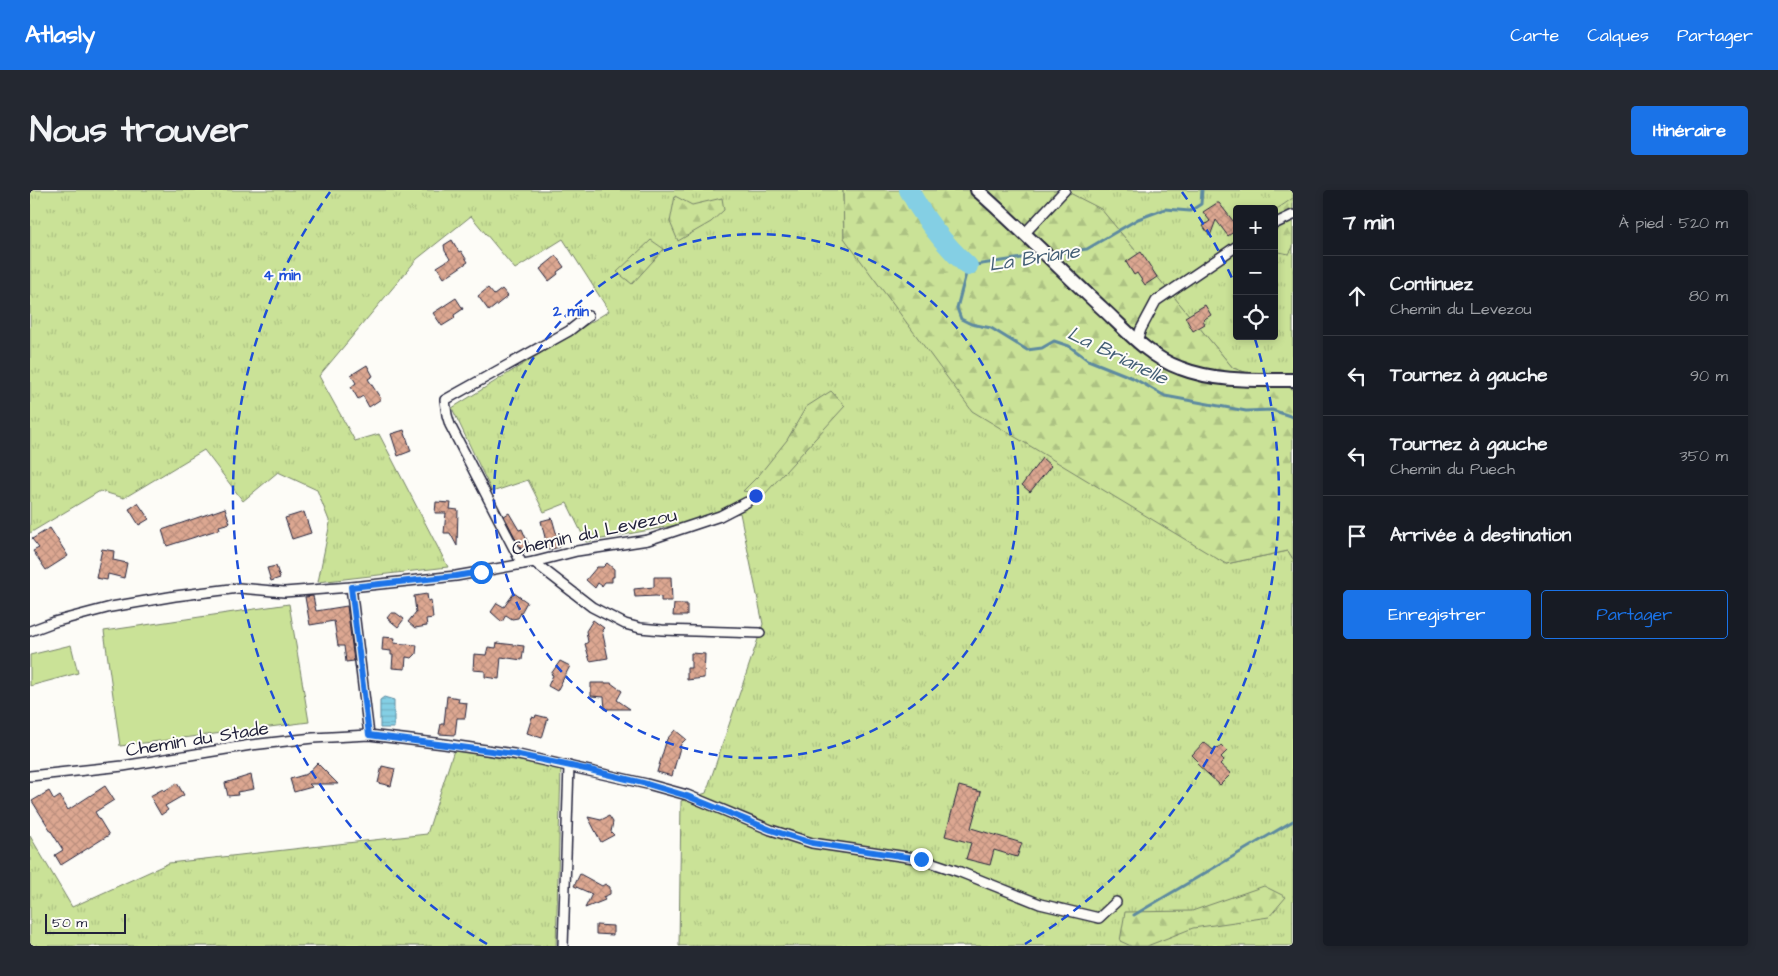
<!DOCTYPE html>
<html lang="fr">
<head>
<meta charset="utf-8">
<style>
  :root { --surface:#171b24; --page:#242831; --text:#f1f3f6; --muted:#9ea1a6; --line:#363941; --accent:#1a73e8 }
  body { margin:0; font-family:"Architects Daughter",sans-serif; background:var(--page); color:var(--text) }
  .controls { position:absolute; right:15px; top:15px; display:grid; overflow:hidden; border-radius:5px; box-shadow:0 2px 8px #0003 }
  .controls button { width:45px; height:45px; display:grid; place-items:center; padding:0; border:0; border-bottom:1px solid var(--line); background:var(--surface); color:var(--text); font:25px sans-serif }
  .scale { position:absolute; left:15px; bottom:12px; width:81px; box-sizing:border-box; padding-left:5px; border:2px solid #22223b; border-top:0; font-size:14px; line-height:18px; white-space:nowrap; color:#22223b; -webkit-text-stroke:4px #fdfcf7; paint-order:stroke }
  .stop { position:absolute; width:15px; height:15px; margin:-11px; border:4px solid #1a73e8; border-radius:50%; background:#fff }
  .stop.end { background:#1a73e8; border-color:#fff; box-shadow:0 1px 5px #0008 }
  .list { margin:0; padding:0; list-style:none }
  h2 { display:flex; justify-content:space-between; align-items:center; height:65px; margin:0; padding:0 20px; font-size:21px }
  h2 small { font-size:16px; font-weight:400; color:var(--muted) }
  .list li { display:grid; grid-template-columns:32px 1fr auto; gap:15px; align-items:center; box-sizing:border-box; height:80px; padding:0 20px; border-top:1px solid var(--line) }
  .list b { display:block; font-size:19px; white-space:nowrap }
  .list p { margin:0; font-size:16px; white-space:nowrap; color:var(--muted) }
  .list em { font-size:16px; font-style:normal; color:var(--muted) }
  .actions { display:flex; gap:10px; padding:15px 20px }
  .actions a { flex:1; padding:11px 0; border:1px solid var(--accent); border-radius:5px; text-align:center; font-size:18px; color:var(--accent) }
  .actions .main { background:var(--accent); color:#fff }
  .icon { flex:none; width:28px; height:28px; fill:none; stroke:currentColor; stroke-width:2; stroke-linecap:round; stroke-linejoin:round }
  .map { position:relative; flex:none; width:1263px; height:756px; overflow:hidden; border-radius:5px }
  header { display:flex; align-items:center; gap:30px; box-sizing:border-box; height:70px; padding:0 25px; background:var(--accent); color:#fff }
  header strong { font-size:24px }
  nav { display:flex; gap:28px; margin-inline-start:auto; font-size:18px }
  .intro { display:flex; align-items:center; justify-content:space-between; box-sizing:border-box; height:120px; padding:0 30px }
  h1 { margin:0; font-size:35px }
  .button { padding:12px 22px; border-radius:5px; background:var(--accent); color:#fff; font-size:18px; font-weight:700 }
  main { display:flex; gap:30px; padding:0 30px }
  aside { flex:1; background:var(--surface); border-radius:5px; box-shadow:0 2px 8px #0003 }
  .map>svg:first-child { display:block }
  .grass { fill:url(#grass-tufts); stroke:#768269; fill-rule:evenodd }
  .forest { fill:url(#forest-firs); stroke:#768269 }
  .garden { fill:#cae297; stroke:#768269 }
  .water { fill:url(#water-rules); stroke:#5d8aa0 }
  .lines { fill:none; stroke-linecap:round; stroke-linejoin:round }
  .stream { stroke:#5d8aa0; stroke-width:3 }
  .river { stroke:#84cfe4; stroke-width:20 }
  .building { fill:url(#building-cross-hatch); stroke:#22223b }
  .street-casing { stroke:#22223b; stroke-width:12 }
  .secondary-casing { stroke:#22223b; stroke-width:16 }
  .street { stroke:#fdfcf7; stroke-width:9 }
  .secondary { stroke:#fdfcf7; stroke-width:12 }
  .route { stroke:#1a73e8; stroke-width:6 }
  .ring { fill:none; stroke:#1d4ed8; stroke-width:2.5; stroke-dasharray:9 6 }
  .labels { text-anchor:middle; stroke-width:4; stroke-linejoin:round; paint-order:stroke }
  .street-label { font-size:19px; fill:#22223b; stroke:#fdfcf7 }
  .water-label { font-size:20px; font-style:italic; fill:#445f76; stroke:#fdfcf7 }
  .centre { fill:#1d4ed8; stroke:#fdfcf7; stroke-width:2.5 }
  .ring-label { font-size:15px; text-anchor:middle; font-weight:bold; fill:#1d4ed8; stroke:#fdfcf7; stroke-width:4; stroke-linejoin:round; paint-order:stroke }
</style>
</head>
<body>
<header>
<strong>Atlasly</strong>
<nav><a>Carte</a><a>Calques</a><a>Partager</a></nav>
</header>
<div class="intro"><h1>Nous trouver</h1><a class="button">Itinéraire</a></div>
<main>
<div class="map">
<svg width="1263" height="756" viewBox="0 0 1263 756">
  <defs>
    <pattern id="grass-tufts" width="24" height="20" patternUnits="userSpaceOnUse" patternTransform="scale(1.25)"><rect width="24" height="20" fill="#cae297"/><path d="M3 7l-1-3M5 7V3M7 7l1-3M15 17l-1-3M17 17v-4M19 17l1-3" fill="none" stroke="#adc283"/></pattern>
    <pattern id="forest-firs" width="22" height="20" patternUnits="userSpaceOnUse" patternTransform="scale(1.25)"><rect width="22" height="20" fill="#cae297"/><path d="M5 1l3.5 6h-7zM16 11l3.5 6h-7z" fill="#adc283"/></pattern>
    <pattern id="water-rules" width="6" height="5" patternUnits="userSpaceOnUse" patternTransform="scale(1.25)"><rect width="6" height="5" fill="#84cfe4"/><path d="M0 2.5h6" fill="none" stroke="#72b1c4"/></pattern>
    <pattern id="building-cross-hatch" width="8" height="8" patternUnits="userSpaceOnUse" patternTransform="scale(1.25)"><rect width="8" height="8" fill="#dca791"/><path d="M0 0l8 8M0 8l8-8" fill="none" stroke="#bc8f7e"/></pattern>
  </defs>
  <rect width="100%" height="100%" fill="#fdfcf7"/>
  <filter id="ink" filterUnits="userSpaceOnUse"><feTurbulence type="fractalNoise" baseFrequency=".02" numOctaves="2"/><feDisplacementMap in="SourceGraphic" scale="10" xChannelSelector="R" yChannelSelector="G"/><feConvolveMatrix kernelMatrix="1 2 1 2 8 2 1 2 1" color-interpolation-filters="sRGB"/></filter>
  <g filter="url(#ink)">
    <g class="grass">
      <polygon points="0,0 813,0 814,48 1196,374 1258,361 1263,369 1263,756 649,756 651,611 676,603 733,434 710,323 556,352 537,313 514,322 498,290 462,302 422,218 579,121 533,49 485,79 441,26 387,69 289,186 325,251 349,244 418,377 288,392 300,333 287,300 248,282 213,311 174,260 94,308 70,301 0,343"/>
      <path d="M1034 0H1263V199L1203 178 1071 20ZM1207 19H1244V146H1207Z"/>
      <polygon points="424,560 531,578 526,756 0,756 0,646 42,717 139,673 397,644"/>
    </g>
    <g class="forest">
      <polygon points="813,0 1034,0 1071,19 1203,178 1263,199 1263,369 1258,361 1196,374 942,221 814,48"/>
      <polygon points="645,6 662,15 692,8 694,20 681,32 648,51 640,32"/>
      <polygon points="1263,8 1263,57 1259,64 1244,61 1244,21"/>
      <polygon points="621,50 634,59 602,94 587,82"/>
      <polygon points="801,201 815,216 734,305 713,301 729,285 757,250 776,217"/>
      <polygon points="1234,696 1256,707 1239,727 1163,738 1117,756 1101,756 1090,751 1095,722 1162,721"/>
    </g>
    <g class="garden">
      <polygon points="259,414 279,532 90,556 74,441"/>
      <polygon points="41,455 48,483 0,496 0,465"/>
    </g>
    <polygon class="water" points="354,507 364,510 364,538 350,538 350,510"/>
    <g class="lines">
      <g class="stream">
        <polyline points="1020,64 1057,59 1108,29 1135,19 1160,21 1171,14 1172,0"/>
        <polyline points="1012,65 938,76 927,118 931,129 941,134 961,138 997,160 1012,158 1024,151 1039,156 1058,170 1103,188 1135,206 1216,221 1242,220 1263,227"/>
        <polyline points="1104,725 1263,631"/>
      </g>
      <path class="river" d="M879 0C894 29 914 54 938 76"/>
    </g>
    <g class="building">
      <polygon points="1187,13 1189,13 1207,36 1207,48 1202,43 1198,46 1186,30 1180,46 1173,36 1180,31 1173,22"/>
      <polygon points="422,50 429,62 431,61 438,72 414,88 407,77 420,69 415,61 414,55"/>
      <polygon points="1111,62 1127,87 1115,95 1107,83 1104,85 1096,72"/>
      <polygon points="526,66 534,77 527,82 528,84 519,91 510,79"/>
      <polygon points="458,98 464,105 472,99 478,106 459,121 448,106"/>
      <polygon points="426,108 433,119 424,125 425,128 412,136 403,123"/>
      <polygon points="1175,115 1181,125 1173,130 1175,134 1163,141 1155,127"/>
      <polygon points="337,175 343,186 338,189 351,209 339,217 333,206 328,209 321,197 326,193 321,185"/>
      <polygon points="374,240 381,261 368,266 361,244"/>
      <polygon points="1012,268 1021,276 1000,302 992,295"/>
      <polygon points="406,312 421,313 420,319 428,320 427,356 420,343 414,343 416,323 405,323"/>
      <polygon points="108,313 119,329 109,335 99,319"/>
      <polygon points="195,318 200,333 189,336 190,339 137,356 132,340"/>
      <polygon points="274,322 281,343 262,349 255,328"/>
      <polygon points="479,323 489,340 492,339 501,360 493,363 474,326"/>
      <polygon points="522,328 530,357 518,360 511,331"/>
      <polygon points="20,338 38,366 16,380 3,361 9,358 2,349"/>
      <polygon points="72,359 84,361 83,370 97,373 94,388 78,384 77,390 66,388"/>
      <polygon points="577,373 584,379 584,387 582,387 582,392 575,392 572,396 568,393 565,398 556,390 567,377 573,377"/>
      <polygon points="246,376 250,388 241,391 237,378"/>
      <polygon points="624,387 641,387 642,411 631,411 631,407 626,406 605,407 604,399 624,397"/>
      <polygon points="484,403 497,412 488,428 482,429 476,425 472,432 461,422 467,413 474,417"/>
      <polygon points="397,404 398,411 401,410 403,428 396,429 397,436 385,438 378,432 386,422 384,406"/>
      <polygon points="283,406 286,421 317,416 324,471 316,472 314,456 308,456 304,431 280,435 275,407"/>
      <polygon points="644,414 657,414 657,426 643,426"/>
      <polygon points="361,423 366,423 374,429 368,437 357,428"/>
      <polygon points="563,430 574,438 572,440 578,468 560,471 555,454 558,452 556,441"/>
      <polygon points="353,447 365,448 364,453 387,455 386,464 382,468 376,467 375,479 362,478 363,465 361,465 361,461 352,460"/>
      <polygon points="467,453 494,456 492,470 471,467 469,489 455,487 455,481 443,480 444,464 456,465 458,457 466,458"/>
      <polygon points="661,463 675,464 674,488 657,490 657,478 661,478"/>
      <polygon points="530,471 540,476 527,501 518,496 523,485 521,484"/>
      <polygon points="561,493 581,493 592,501 587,510 600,519 575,519 574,507 561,506"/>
      <polygon points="417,506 429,508 428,512 437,513 435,528 427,528 425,545 409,544 411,534 414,534"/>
      <polygon points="506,525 518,528 512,548 497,543 502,527 505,528"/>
      <polygon points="645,540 656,549 651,554 642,586 627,582 637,549"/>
      <polygon points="1174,552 1183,560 1186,557 1188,559 1191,555 1197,561 1191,567 1194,570 1190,574 1201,584 1190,595 1167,574 1169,572 1162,565"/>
      <polygon points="287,573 308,594 279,594 282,597 264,602 260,589 277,584"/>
      <polygon points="352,576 365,579 361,596 348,593"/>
      <polygon points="221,585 224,599 207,602 208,605 198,606 195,593"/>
      <polygon points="147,593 154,605 135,616 138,620 131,625 120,606 133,599 134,601"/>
      <polygon points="75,596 84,610 65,622 79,645 31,675 25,665 33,660 2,611 19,601 24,610 30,606 38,620"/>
      <polygon points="929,596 951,602 941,638 992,653 987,667 964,660 960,675 936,669 941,653 915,646"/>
      <polygon points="579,626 583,632 581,642 584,645 571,652 558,627 571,630"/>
      <polygon points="550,684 572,696 575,694 580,697 580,704 573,707 575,710 555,718 562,704 544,696"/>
      <polygon points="566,735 583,736 583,745 566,744"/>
    </g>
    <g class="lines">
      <defs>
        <g id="street">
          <polyline points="1244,34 1263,25"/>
          <polyline points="995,43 1035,0"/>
          <polyline points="1107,151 1111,139 1126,111 1207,56"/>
          <polyline points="504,372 562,417 595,434 610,438 632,440 730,443"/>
          <polyline points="492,374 420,235 417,225 415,210 539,141 558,126"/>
          <polyline points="321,397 339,545"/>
          <polyline points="0,441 24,432 81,417 145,406 209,398 254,402 321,397 426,386 504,372 547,361 618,350 690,326 717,312"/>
          <polyline points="0,586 93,576 221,555 283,548 339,545 414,554 484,564 617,594 657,605 741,640 782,653 891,669 930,682 1010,714 1069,728 1086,712"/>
          <polyline points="533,756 539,576"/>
        </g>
        <path id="secondary" d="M947 0C990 38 1030 79 1072 118 1096 140 1119 167 1150 178 1186 192 1225 190 1263 190"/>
      </defs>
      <use href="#street" class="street-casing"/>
      <use href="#secondary" class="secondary-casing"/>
      <use href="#street" class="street"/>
      <use href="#secondary" class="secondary"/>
    </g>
  </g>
  <g class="lines" filter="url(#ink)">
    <polyline class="route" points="451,382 426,386 321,397 339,545 484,564 560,580 617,594 657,606 741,640 782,653 891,669"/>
  </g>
  <g class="ring">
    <circle cx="726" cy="306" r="262"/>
    <path d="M457 754A523 523 0 0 1 300 2M1152 2A523 523 0 0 1 1206 97M1225 149A523 523 0 0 1 995 754"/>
  </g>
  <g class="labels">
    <g class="street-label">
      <text transform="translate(564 341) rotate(-12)" y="7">Chemin du Levezou</text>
      <text transform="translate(167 548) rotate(-9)" y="7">Chemin du Stade</text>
    </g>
    <g class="water-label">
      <text transform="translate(1004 67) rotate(-9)" y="7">La Briane</text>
      <text transform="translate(1088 165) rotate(26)" y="7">La Brianelle</text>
    </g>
  </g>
  <circle cx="726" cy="306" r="8" class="centre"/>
  <g class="ring-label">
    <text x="252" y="90">4 min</text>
    <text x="541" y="126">2 min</text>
  </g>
</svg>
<div class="controls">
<button>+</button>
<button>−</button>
<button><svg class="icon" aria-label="locate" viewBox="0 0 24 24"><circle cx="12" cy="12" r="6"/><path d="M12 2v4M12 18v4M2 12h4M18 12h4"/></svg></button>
</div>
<div class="scale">50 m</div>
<div class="stop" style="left:451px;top:382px"></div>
<div class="stop end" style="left:891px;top:669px"></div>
</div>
<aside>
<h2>7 min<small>À pied · 520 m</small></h2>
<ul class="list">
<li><svg class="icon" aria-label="ahead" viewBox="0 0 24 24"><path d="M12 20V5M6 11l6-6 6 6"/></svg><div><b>Continuez</b><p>Chemin du Levezou</p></div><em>80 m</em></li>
<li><svg class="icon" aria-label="left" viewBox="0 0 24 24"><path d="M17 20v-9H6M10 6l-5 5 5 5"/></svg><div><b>Tournez à gauche</b></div><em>90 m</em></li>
<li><svg class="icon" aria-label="left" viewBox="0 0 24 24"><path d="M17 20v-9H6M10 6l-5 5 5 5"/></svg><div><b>Tournez à gauche</b><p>Chemin du Puech</p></div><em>350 m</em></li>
<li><svg class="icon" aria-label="arrive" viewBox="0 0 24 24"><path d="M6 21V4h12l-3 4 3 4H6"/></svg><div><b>Arrivée à destination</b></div></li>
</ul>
<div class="actions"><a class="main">Enregistrer</a><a>Partager</a></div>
</aside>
</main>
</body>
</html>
